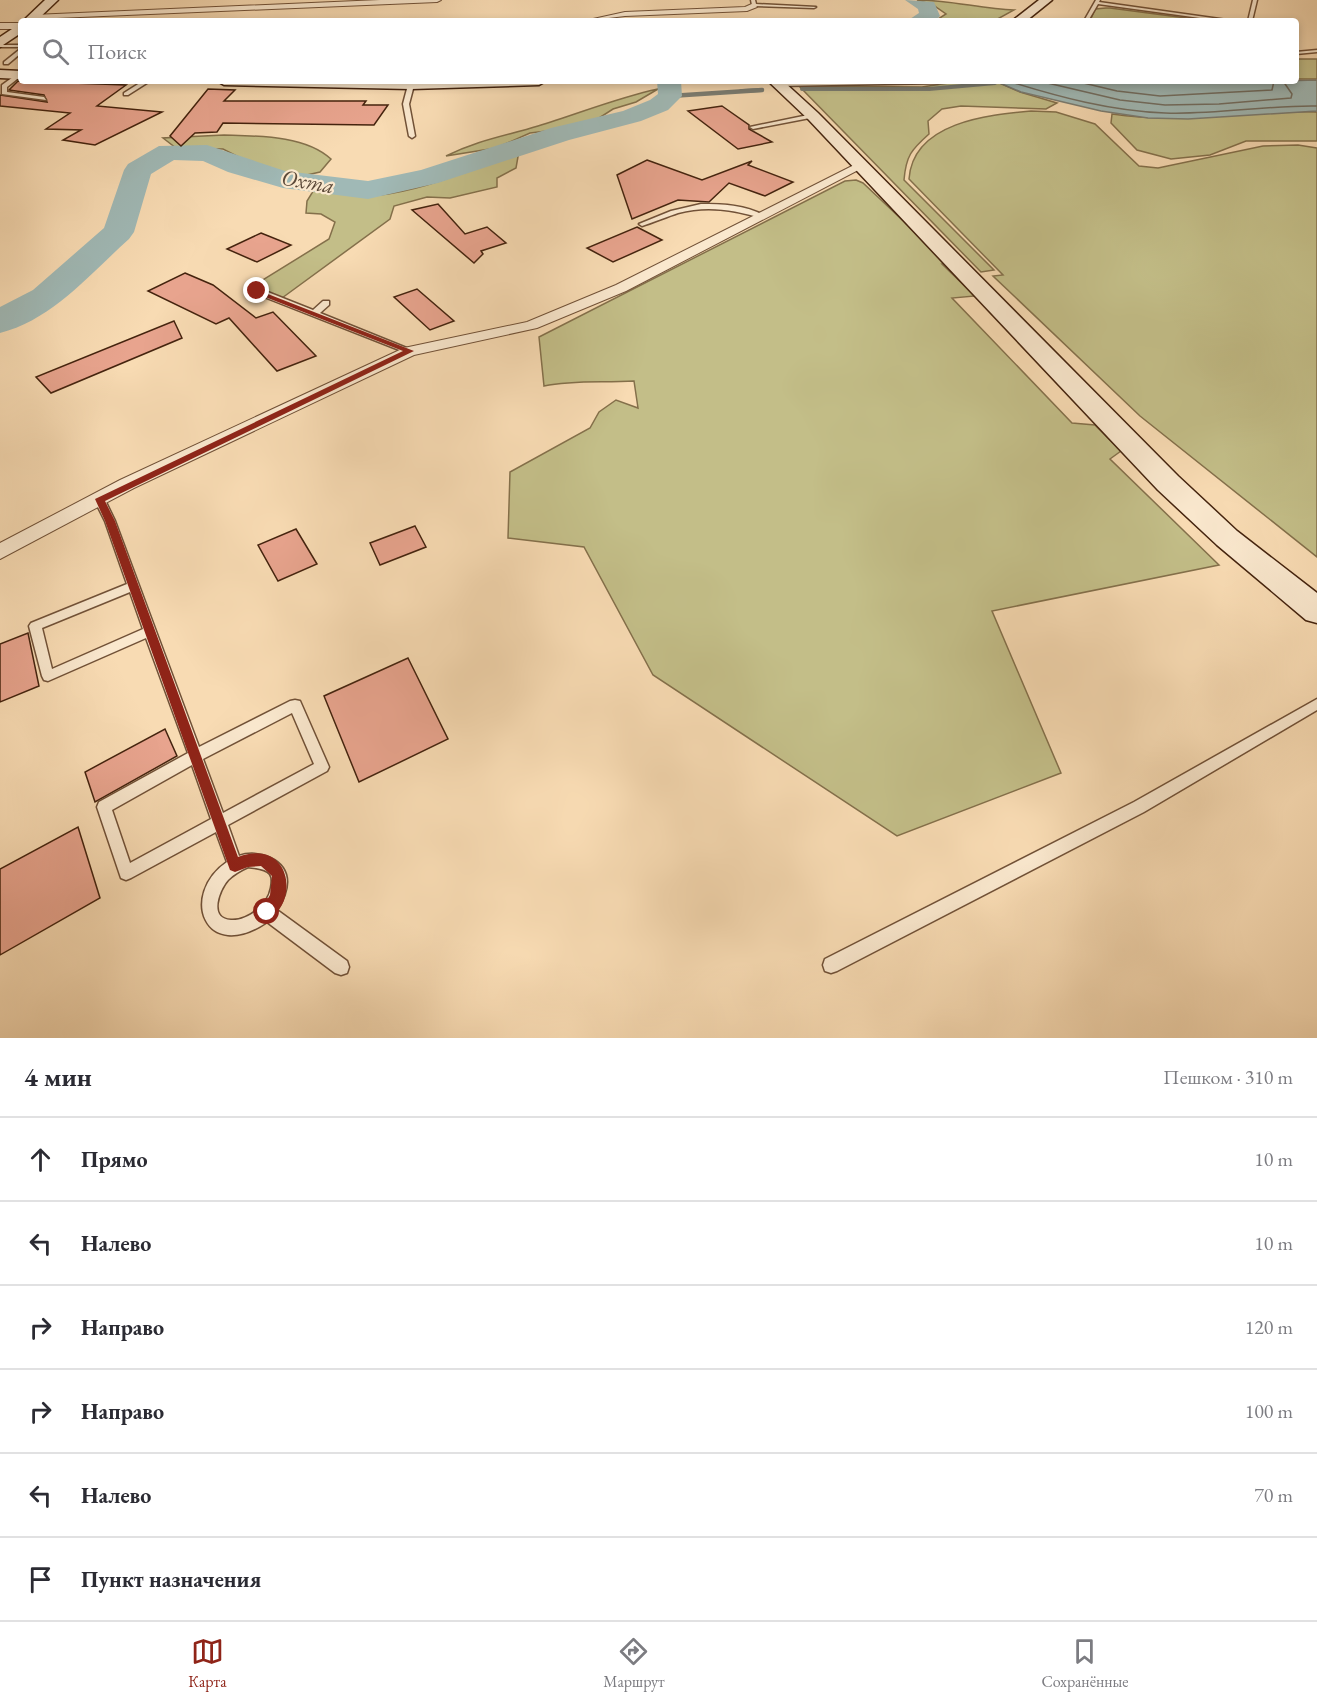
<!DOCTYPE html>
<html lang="ru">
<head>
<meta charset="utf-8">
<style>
  :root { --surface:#fff; --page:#f2f2f3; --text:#2b2b33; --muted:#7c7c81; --line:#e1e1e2; --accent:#8f2418 }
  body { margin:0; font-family:"EB Garamond",serif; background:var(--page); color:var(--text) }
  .stop { position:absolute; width:18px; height:18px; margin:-14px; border:4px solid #8f2418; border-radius:50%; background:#fff }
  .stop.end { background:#8f2418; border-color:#fff; box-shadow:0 2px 6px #0008 }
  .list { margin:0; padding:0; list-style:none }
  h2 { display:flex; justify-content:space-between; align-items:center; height:78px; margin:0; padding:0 24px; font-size:26px }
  h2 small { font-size:20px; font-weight:400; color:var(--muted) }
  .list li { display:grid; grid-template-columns:39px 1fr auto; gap:18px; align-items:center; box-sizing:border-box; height:84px; padding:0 24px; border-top:2px solid var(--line) }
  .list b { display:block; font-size:22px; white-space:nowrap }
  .list em { font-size:20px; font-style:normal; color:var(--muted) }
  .icon { flex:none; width:33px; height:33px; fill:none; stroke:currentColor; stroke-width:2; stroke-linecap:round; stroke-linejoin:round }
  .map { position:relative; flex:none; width:1317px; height:1038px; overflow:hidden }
  .search { position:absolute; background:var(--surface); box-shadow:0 3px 9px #0003; left:18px; right:18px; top:18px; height:66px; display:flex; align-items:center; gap:15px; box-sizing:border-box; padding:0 21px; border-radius:6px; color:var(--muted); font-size:22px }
  .sheet { height:582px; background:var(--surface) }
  nav { display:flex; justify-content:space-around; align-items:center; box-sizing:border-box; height:84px; border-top:2px solid var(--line); background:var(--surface); font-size:16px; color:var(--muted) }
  nav a { display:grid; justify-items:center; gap:3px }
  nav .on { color:var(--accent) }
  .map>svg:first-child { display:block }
  .green { fill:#c3be88; stroke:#84704b; stroke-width:1.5 }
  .water { fill:#a0b9b6; stroke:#7b7d73; stroke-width:1.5 }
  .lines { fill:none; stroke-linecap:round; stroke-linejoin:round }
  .shore { stroke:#726e62; stroke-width:1.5 }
  .stream-far1 { stroke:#7b7d73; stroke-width:4 }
  .stream { stroke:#7b7d73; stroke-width:4.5 }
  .river { fill:#a0b9b6; fill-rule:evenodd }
  .building { fill:#e8a48e; stroke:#44230e; stroke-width:1.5 }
  .lane-casing { stroke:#715137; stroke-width:3 }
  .street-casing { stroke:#715137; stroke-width:2 }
  .secondary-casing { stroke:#44230e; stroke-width:3 }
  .lane { fill:#fae8ce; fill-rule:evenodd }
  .street { fill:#fae8ce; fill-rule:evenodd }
  .secondary { fill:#fae8ce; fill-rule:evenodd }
  .route { fill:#8f2418 }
  .labels { text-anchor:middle; stroke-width:4.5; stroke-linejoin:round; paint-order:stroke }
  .far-water-label { font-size:22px; font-style:italic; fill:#5b4838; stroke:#fae8ce }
</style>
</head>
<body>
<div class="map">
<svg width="1317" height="1038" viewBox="0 0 1317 1038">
  <rect width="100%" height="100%" fill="#f8dbb3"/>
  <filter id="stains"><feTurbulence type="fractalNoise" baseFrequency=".00333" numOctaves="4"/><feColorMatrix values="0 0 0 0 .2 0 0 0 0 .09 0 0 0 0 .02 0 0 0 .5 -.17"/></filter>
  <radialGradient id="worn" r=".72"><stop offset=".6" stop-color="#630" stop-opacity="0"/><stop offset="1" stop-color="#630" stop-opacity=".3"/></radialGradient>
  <g class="green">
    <path d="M917 0C950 0 982 9 1014 10L994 21H935L946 14 933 5Z"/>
    <polygon points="1106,8 1110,8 1209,21 1090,21 1095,9"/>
    <rect x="1296" y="59" width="21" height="20"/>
    <path d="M962 81H995L1020 92 1057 103 1046 109 961 106 942 109 928 121 929 134C911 150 906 156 904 180L994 270 981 272 799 86 922 87Z"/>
    <path d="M658 89 636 102 613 109 596 120 564 129 530 133 496 148 446 156C478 140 505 136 538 126 578 114 616 98 658 89Z"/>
    <path d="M1031 111 1056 112 1095 124 1139 166 1158 168 1263 146 1298 145 1317 148V557L1140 416 993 276 1003 275 909 179C913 122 988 115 1031 111Z"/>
    <path d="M1317 112V141H1246L1210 155 1171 159 1137 150 1111 123 1112 114C1185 125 1246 110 1317 112Z"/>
    <path d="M224 135C258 136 305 135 331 159L320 172 298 177 260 168 223 149 176 148 163 138Z"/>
    <path d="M519 151 516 168 497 178V187L450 198 427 197 394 206 390 219 282 298 253 286 329 239 335 222 321 214 306 213 307 201 315 188C338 193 364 198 388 194 433 187 477 167 519 151Z"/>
    <path d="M856 180 863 183 948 263 942 264 975 296 952 298 1072 423 1095 425 1121 451 1110 459 1219 565 992 611 1061 773 897 836 653 675 584 547 508 538 510 472 590 428 599 412 616 400 638 408 634 381C603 383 574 380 544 386L539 337 845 181Z"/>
  </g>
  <polygon class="water" points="1317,80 1317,111 1188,119 1148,118 1101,111 1021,92 995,81 1199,83"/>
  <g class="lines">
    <g class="shore">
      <path d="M1008 81C1059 97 1111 111 1165 113 1216 115 1266 105 1317 106"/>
      <polyline points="1039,81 1120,100 1165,105 1219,104 1291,98 1292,94 1283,81"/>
      <polyline points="1075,81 1117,91 1160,96 1272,90 1274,81"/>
    </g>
    <g class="stream-far1">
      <polyline points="802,89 929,89 995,83"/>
      <polyline points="741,91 762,90"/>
    </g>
    <polyline class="stream" points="670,96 762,90"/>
    <g class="river">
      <polygon points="905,0 934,2 940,16 935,21 907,21 919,13 918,9"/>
      <path d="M657 81H681L682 96 668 110 641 121 569 140 438 183 368 199 283 188 228 172 203 161 174 160 151 174 134 232 129 239C91 273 52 320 0 333V307L33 290 104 228 124 170 128 164 159 146 207 145 285 171 368 181 421 170 551 128 623 111 650 100 658 94Z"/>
    </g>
  </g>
  <g class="building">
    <polygon points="18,81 126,85 97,106 162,112 95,145 63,140 81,130 46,129 70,113 0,106 0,95 47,102 44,95 9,90"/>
    <polygon points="208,89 235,90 224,101 366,101 363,105 388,105 374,125 223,123 217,132 195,133 181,146 170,136"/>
    <polygon points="722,106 749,125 749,129 772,142 738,149 688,111"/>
    <polygon points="647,160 702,180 752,161 748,165 793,182 765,196 729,183 709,202 678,200 632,219 617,175"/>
    <polygon points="438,204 465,234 487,227 506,243 481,251 483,254 474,263 412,210"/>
    <polygon points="637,227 662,240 613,262 587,248"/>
    <polygon points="261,233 291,245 257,262 227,249"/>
    <polygon points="185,273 213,285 256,318 273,312 316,356 277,371 229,318 216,324 148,291"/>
    <polygon points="417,289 454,321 430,330 394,297"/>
    <polygon points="174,321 182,338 51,393 36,377"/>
    <polygon points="415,526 426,547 380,565 370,543"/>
    <polygon points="296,529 317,564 278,581 258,545"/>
    <polygon points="28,633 39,686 0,702 0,644"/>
    <polygon points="408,658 448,739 359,782 324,696"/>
    <polygon points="165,729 177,756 95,802 85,772"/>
    <polygon points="78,827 100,898 0,955 0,869"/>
  </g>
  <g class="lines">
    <defs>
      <g id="lane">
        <polygon points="751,0 755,0 756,4 816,7 814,8 754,6 752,5"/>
        <polygon points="1096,0 1100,0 1099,2 1234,21 1222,21 1098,4 1088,21 1084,21"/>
        <polygon points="1253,0 1257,0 1252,21 1248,21"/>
        <rect x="0" y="45" width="21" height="2"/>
        <polygon points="19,50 21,50 21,53 8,64 4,64 4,62"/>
        <polygon points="1317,50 1317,52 1296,54 1296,52"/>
        <polygon points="20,72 21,76 7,87 7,92 44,97 46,100 2,94 2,85"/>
        <polygon points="143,81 150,81 128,95 124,95 124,93"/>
        <polygon points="854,81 941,81 938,83 778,86 775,84 778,82"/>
        <polygon points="411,83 414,85 409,104 415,136 412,138 409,136 403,104 408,85"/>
        <polygon points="813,114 816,116 815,117 753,129 750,127"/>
        <path d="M701 204C722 204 747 205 765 216L762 218C733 210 708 205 678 213 666 217 654 222 642 226L639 224 671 211Z"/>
        <polygon points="254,289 260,289 313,310 323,301 329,301 329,305 320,313 414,351 413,353 407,353 254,293"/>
        <path d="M99 495 103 496 115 521 199 747 290 701 295 700 300 701 329 767 327 771 228 825 239 856C258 849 287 859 287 882 287 893 282 902 277 910L347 961 349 967 347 973 341 975 335 973 267 922C205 964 179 895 227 862L216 832 131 878 126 880 121 878 97 807 99 802 188 753 146 638 48 681 44 680 42 676 29 626 31 623 127 584 105 521 94 499ZM130 592 143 629 52 669 42 628ZM292 713 314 764 223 813 203 759ZM192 765 211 819 130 863 112 810ZM248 867C255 868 265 868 270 874 273 878 272 883 271 888 268 905 248 921 231 920 208 919 219 890 228 880 234 874 241 870 248 867Z"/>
        <polygon points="1317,699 1317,710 1144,812 837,971 831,973 825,971 823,965 825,959 1134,802"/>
      </g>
      <g id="street">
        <polygon points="380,0 441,0 437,2 33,19 29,17 33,15"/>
        <polygon points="754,3 757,7 747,11 625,16 584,21 625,12 745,7"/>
        <rect x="0" y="23" width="21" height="6"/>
        <polygon points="860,162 864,163 864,167 626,291 537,328 414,355 134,488 0,559 0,543 120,480 404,348 527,322 616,285"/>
      </g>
      <g id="secondary">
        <polygon points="45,0 58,0 36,21 23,21"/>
        <polygon points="1039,0 1052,0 1026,21 1012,21"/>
        <polygon points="21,23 21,33 0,47 0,37"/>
        <polygon points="0,70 21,71 21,79 0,78"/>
        <polygon points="217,81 546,81 539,85 411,89 224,85"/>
        <polygon points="768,81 783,81 818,113 1178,476 1237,531 1317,593 1317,623 1306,620 1217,545 1158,490 808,119"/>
      </g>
    </defs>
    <use href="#lane" class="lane-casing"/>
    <use href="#street" class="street-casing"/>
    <use href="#secondary" class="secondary-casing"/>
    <use href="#lane" class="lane"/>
    <use href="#street" class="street"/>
    <use href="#secondary" class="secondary"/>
  </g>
  <path class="route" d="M255 289 414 351 105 501 115 521 238 857C292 837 300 905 267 919L260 912 270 895 272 876 261 866 248 867 235 872 230 870 105 521 95 499 403 351 255 293Z"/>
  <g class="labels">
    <g class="far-water-label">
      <text transform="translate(308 181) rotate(10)" y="8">Охта</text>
    </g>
  </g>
  <rect width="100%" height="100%" filter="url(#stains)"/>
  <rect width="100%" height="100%" fill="url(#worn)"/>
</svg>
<div class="stop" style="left:267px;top:912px"></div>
<div class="stop end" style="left:257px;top:291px"></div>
<div class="search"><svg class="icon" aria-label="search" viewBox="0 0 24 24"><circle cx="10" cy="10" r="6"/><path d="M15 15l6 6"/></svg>Поиск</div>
</div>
<section class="sheet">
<h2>4 мин<small>Пешком · 310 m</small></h2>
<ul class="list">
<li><svg class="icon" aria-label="ahead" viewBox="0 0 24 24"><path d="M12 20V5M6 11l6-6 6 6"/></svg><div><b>Прямо</b></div><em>10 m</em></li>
<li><svg class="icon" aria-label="left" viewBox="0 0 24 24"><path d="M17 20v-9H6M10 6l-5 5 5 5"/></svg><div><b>Налево</b></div><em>10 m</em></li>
<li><svg class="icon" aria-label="right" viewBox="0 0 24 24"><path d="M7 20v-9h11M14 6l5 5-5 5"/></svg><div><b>Направо</b></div><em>120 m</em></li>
<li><svg class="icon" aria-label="right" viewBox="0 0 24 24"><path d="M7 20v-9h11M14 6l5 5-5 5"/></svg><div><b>Направо</b></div><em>100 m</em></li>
<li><svg class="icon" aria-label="left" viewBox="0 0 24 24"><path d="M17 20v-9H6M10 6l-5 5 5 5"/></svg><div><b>Налево</b></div><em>70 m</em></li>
<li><svg class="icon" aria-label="arrive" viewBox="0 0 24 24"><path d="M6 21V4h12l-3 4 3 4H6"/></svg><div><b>Пункт назначения</b></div></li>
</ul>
</section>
<nav>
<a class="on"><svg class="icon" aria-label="map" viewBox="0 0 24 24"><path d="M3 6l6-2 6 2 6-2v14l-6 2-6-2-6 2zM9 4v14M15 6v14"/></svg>Карта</a>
<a><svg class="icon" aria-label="directions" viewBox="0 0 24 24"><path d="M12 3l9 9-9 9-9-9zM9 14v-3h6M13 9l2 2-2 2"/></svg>Маршрут</a>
<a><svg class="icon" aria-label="saved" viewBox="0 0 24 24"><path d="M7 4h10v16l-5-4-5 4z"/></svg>Сохранённые</a>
</nav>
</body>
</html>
